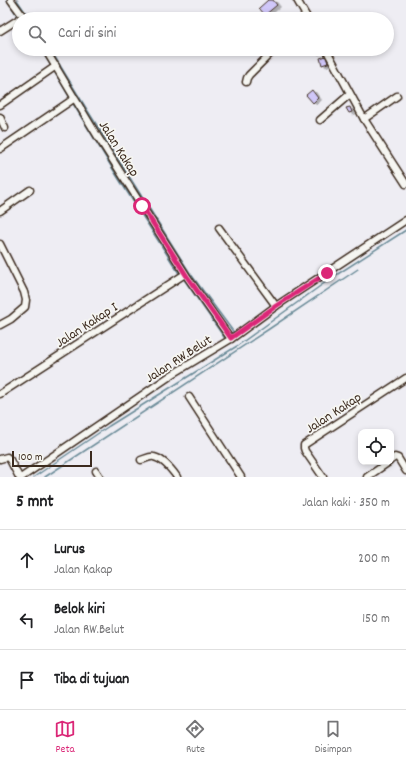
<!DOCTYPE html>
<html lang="id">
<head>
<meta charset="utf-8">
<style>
  :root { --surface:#fff; --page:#f2f2f2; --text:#202124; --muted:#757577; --line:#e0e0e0; --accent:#db2777 }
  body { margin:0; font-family:Dekko,sans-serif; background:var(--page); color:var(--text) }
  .controls { position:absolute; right:12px; bottom:12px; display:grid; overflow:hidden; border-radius:8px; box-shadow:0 2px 6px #0003 }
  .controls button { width:36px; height:36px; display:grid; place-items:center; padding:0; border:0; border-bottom:1px solid var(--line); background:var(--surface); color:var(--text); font:20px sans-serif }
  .scale { position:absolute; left:12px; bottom:10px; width:80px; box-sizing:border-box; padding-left:4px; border:2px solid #3b2a1e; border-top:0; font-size:11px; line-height:14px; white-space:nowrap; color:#3b2a1e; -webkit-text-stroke:3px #f6f6f2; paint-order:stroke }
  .stop { position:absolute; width:12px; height:12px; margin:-9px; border:3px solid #db2777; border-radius:50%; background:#fff }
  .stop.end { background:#db2777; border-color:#fff; box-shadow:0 1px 4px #0008 }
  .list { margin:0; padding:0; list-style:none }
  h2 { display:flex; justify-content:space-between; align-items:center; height:52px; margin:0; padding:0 16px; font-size:17px }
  h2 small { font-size:13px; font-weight:400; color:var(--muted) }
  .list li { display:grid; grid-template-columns:26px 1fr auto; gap:12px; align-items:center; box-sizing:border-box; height:60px; padding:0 16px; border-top:1px solid var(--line) }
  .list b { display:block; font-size:15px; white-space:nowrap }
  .list p { margin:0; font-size:13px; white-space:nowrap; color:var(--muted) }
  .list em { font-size:13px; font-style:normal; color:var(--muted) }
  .icon { flex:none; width:22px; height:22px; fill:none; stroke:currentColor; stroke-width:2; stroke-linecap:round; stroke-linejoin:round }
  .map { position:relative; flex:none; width:406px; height:477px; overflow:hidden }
  .search { position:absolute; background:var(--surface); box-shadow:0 2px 6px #0003; left:12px; right:12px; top:12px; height:44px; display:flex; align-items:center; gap:10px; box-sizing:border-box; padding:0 14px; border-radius:22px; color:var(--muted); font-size:15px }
  .sheet { height:232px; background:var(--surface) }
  nav { display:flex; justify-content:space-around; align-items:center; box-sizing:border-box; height:56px; border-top:1px solid var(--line); background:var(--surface); font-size:11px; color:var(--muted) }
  nav a { display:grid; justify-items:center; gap:2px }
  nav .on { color:var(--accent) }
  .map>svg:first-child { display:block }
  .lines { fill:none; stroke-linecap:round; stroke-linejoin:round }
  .stream { stroke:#6a8b98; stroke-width:1.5 }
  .building { fill:#d0c7f9; stroke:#3b2a1e; filter:url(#shadow) }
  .minor-casing { stroke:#3b2a1e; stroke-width:9 }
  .minor { stroke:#f6f6f2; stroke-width:6 }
  .route { stroke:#db2777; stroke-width:5 }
  .labels { text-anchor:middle; stroke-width:3.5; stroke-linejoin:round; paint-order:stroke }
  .street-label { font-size:14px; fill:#3b2a1e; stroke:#f6f6f2 }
</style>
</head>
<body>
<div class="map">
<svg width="406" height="477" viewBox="0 0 406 477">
  <defs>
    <filter id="shadow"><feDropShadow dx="3.5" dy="2" stdDeviation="0" flood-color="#0004"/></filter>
  </defs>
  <rect width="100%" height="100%" fill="#eeedf3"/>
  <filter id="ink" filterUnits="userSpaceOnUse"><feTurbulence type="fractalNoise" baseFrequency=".025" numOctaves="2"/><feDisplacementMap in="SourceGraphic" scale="8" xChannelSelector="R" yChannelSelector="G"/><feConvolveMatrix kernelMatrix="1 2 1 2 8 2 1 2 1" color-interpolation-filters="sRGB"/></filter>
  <g filter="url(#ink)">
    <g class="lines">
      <g class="stream">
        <polyline points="7,0 18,17"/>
        <polyline points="17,0 30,19"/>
        <polyline points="40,49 52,67"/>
        <polyline points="50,49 86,108 190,273 235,334"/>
        <polyline points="54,71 70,98"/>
        <polyline points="72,102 117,176 180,275"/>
        <polyline points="183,278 226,340"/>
        <polyline points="34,477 109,426 237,346 330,279 406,230"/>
        <polyline points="45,477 269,329 358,269"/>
      </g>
    </g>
    <g class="building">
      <polygon points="268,0 273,0 277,5 265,15 259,8"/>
      <polygon points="277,49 288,49 282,54"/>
      <polygon points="313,49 320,49 321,50 315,53"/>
      <polygon points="326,56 328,63 322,65 320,58"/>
      <polygon points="312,90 318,98 313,103 306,95"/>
      <polygon points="350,107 352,112 349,113 346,108"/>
    </g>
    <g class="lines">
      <defs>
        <g id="minor">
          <polyline points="11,0 25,19"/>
          <polyline points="297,0 308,19"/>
          <polyline points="0,31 19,19"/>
          <polyline points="45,49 98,137 188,278 231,339"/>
          <polyline points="326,49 364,119 406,184"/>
          <polyline points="246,82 247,78 249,75 275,49"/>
          <polyline points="0,105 56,66"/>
          <polyline points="0,117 5,128"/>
          <polyline points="364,119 397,96"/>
          <polyline points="320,120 350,94"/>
          <polyline points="0,149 75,98"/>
          <polyline points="0,211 30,190"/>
          <polyline points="219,228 276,306"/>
          <polyline points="0,244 24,292 26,300 25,307 11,319 0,325"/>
          <polyline points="0,394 185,274"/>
          <polyline points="189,397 241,477"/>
          <polyline points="0,459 7,457 10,460 19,477"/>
          <path d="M141 460C145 459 150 456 154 457 163 459 172 470 177 477"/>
          <polyline points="391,460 395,457 398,458 406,471"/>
          <polyline points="96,471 100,477"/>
          <polyline points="22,477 173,374 231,339 276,306 406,220"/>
          <polyline points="323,477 305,451 304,448 304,445 406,378"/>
          <polyline points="367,477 389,462"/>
        </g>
      </defs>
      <use href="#minor" class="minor-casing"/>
      <use href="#minor" class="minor"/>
    </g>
  </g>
  <g class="lines" filter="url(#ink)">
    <polyline class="route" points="142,206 188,278 231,338 276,306 327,273"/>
  </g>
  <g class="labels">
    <g class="street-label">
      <text transform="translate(120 148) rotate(58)" y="5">Jalan Kakap</text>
      <text transform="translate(86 324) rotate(-33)" y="5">Jalan Kakap I</text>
      <text transform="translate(178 358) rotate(-33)" y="5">Jalan RW.Belut</text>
      <text transform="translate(333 412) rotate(-33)" y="5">Jalan Kakap</text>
    </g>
  </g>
</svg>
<div class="controls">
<button><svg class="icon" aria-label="locate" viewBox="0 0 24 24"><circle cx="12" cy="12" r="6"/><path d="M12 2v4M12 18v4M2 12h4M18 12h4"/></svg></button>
</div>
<div class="scale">100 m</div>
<div class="stop" style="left:142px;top:206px"></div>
<div class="stop end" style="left:327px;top:273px"></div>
<div class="search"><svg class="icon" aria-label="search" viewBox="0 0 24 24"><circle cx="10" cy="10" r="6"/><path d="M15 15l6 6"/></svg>Cari di sini</div>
</div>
<section class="sheet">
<h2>5 mnt<small>Jalan kaki · 350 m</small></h2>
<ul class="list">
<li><svg class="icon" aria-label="ahead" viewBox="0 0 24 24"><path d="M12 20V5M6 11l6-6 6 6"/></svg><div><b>Lurus</b><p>Jalan Kakap</p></div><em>200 m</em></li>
<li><svg class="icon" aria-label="left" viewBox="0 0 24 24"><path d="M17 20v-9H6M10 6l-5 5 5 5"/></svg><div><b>Belok kiri</b><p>Jalan RW.Belut</p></div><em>150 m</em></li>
<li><svg class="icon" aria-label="arrive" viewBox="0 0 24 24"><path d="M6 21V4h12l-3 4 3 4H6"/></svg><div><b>Tiba di tujuan</b></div></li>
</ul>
</section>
<nav>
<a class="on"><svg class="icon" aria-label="map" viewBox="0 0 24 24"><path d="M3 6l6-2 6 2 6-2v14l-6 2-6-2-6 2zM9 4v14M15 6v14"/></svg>Peta</a>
<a><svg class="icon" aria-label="directions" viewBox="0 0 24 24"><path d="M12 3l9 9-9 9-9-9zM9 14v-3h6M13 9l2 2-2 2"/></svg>Rute</a>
<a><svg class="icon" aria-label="saved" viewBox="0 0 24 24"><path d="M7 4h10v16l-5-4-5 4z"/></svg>Disimpan</a>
</nav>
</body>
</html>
